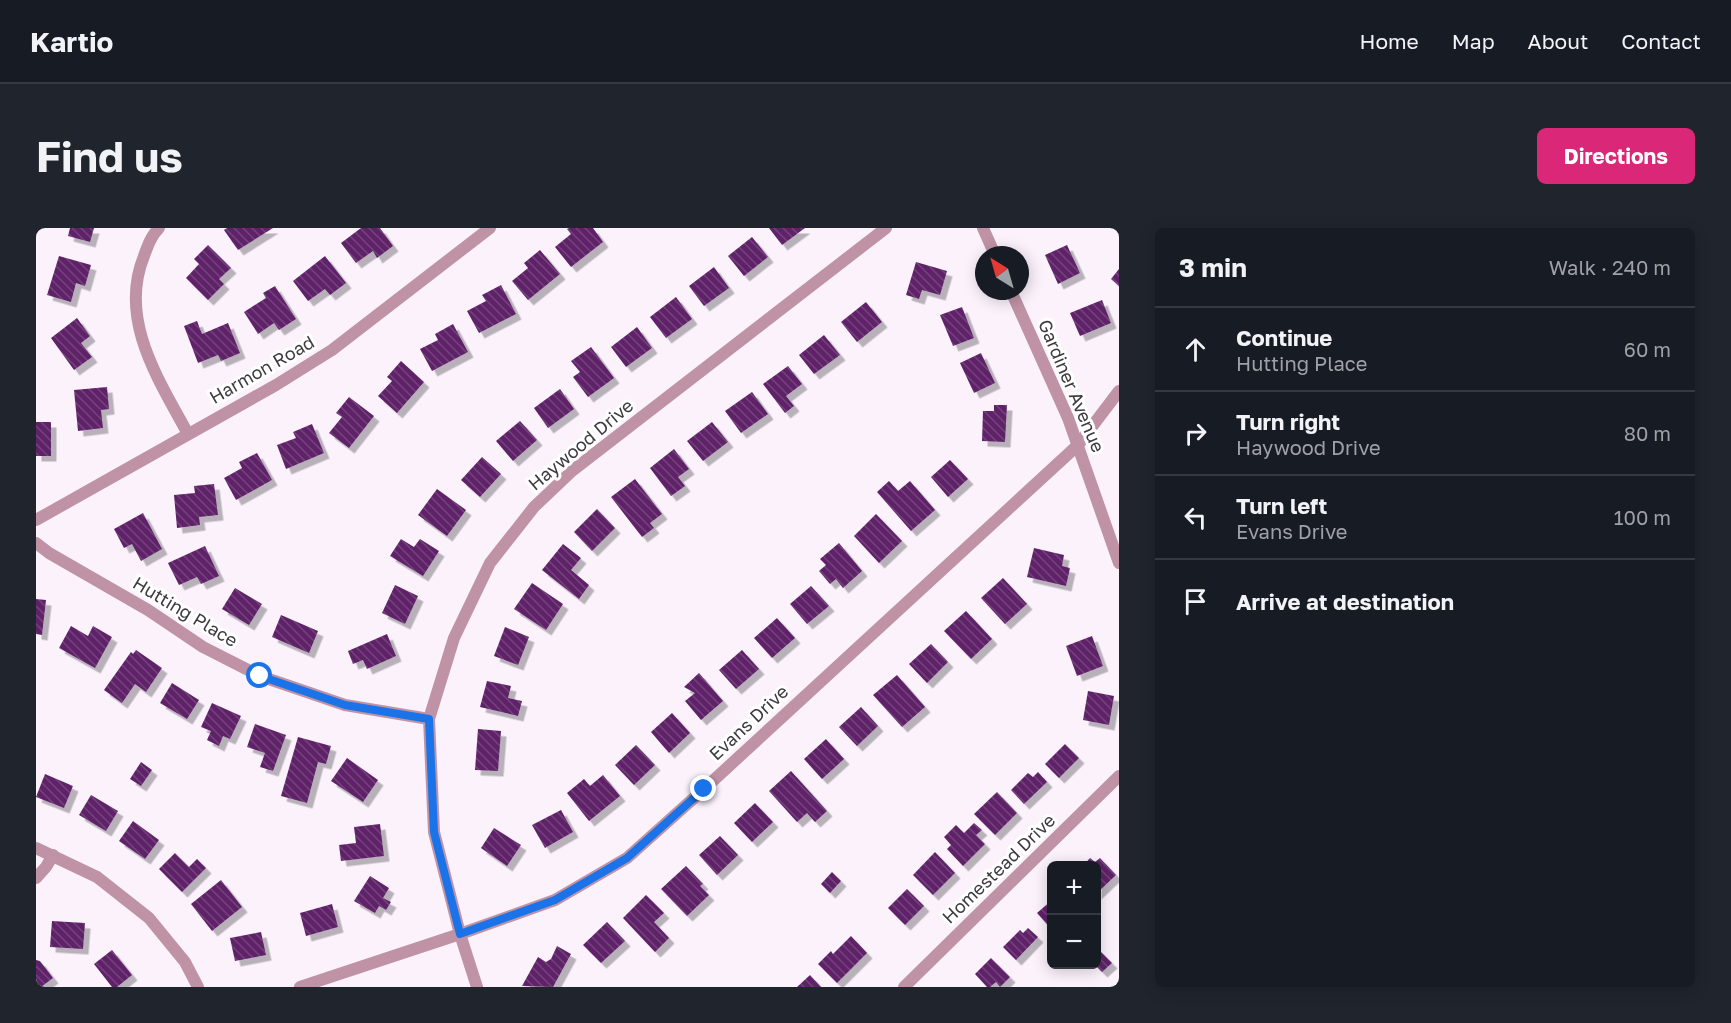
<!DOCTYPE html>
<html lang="en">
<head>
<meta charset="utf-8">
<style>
  :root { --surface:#171b24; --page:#20242c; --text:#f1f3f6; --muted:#9ea1a6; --line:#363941; --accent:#db2777 }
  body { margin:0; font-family:"Golos Text",sans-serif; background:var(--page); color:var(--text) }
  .controls { position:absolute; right:18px; bottom:18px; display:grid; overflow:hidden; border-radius:9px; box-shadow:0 3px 15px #0003 }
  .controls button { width:54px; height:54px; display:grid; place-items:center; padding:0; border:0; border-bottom:2px solid var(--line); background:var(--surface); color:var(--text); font:30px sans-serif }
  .compass { position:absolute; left:939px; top:18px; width:54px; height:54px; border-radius:50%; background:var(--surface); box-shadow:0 3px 15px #0003; rotate:323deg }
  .stop { position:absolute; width:18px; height:18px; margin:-14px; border:4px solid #1a73e8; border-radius:50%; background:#fff }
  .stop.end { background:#1a73e8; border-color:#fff; box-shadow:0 2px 6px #0008 }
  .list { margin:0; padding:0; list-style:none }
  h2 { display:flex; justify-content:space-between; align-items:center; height:78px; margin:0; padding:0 24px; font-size:26px }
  h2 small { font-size:20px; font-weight:400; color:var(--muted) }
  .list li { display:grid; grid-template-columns:39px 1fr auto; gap:18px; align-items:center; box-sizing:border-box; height:84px; padding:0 24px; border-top:2px solid var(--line) }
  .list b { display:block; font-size:22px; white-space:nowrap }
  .list p { margin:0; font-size:20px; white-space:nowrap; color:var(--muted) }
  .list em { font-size:20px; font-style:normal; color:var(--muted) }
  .icon { flex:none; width:33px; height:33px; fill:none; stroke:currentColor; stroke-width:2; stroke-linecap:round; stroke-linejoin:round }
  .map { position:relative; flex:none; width:1083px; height:759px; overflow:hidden; border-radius:9px }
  header { display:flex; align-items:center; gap:36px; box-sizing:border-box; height:84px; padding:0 30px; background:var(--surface); border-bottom:2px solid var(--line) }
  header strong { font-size:28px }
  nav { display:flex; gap:33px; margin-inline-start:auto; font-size:21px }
  .intro { display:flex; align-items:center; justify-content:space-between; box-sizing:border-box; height:144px; padding:0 36px }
  h1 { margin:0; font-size:42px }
  .button { padding:15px 27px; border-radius:9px; background:var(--accent); color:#fff; font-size:21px; font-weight:700 }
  main { display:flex; gap:36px; padding:0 36px }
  aside { flex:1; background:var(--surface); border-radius:9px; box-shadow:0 3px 15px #0003 }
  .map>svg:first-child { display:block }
  .building { fill:url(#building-back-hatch); filter:url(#shadow) }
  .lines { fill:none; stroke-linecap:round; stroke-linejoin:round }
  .street { stroke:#bf93a5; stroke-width:12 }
  .route { stroke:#1a73e8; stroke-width:8 }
  .labels { text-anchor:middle; stroke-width:6; stroke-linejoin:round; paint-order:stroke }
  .street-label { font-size:18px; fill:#3e3b3f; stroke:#fff }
</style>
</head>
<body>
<header>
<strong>Kartio</strong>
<nav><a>Home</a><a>Map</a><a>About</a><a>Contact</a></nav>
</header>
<div class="intro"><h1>Find us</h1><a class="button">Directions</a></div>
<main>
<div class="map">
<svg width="1083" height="759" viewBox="0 0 1083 759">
  <defs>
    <pattern id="building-back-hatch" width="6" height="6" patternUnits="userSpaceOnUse" patternTransform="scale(1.5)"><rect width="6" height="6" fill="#5f2368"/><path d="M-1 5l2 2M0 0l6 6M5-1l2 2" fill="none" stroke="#73437b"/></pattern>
    <filter id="shadow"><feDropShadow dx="5.5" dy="5.5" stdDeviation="0" flood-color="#0004"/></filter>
  </defs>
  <rect width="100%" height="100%" fill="#fbf2fc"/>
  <g class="building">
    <polygon points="34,0 58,0 54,14 32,8"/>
    <polygon points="191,0 237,0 202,22 188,2"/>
    <polygon points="325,0 344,0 357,18 341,30 337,23 320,35 305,15"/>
    <polygon points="533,0 557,0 567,14 535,39 519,19 535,6 531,1"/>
    <polygon points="733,0 769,0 746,17"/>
    <polygon points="716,9 732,29 708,48 692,28"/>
    <polygon points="172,17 195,40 183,51 188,56 172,72 150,50 163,36 158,31"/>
    <polygon points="1031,17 1044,45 1022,56 1009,27"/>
    <polygon points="504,22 524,46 492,72 476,53 492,40 488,35"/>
    <polygon points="23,28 55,37 49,58 40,55 35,74 11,67"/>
    <polygon points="289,28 310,55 294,67 289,61 272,73 257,53"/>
    <polygon points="880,34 911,43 904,67 886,62 883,71 870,67"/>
    <polygon points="678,39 693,60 668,78 653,58"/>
    <polygon points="1083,41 1083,58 1075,51"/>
    <polygon points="465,57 480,86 443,105 431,83 450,73 446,67"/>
    <polygon points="239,58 260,91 243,102 238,95 222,106 208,84 230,70 227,65"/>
    <polygon points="640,69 656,91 630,110 614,89"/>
    <polygon points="1066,72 1075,95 1044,108 1034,85"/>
    <polygon points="830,74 846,94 821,114 805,94"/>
    <polygon points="926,79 938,110 917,118 904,87"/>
    <polygon points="41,90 54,108 45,115 56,129 38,142 15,110"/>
    <polygon points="161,93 166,106 192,95 204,125 185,133 182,127 162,135 148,98"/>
    <polygon points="417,96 432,124 396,143 384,121 402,112 399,106"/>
    <polygon points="601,99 616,120 590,139 575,119"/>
    <polygon points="788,107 804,127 778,146 763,127"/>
    <polygon points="555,119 578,150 552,169 537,149 544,144 535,133"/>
    <polygon points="945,125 959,155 938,165 924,135"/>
    <polygon points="365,133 388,154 361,185 342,168 356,153 351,149"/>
    <polygon points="752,138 766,156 750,168 758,178 749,185 727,156"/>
    <polygon points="71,159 73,181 65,182 67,200 42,203 38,162"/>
    <polygon points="524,161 538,181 512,200 498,180"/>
    <polygon points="716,164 732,186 705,205 689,183"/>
    <polygon points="313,169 338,188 313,220 293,205 306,189 300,185"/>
    <polygon points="958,177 971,177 969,214 946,213 947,183 958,183"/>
    <polygon points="484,193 501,212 477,233 460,213"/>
    <rect x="0" y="194" width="15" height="34"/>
    <polygon points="676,194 692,214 667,233 651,213"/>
    <polygon points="276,196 288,225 250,241 241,217 260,210 257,204"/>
    <polygon points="638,221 653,241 642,249 649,258 635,268 614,240"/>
    <polygon points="221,225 236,252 200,272 188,250 206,240 203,234"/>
    <polygon points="446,229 465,246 444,269 425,252"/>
    <polygon points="914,232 932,251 912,269 895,249"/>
    <polygon points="599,251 626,286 614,295 618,300 606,309 575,269"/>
    <polygon points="853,253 862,263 874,253 899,282 875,303 841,264"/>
    <polygon points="178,256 182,287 163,289 164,297 141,300 138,267 159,265 158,258"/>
    <polygon points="401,261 430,282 411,308 382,287"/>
    <polygon points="561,281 579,300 556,323 538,304"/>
    <polygon points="107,285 126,321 105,333 96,316 88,320 78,301"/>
    <polygon points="840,286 866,313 843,335 818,308"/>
    <polygon points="365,311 378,319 384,311 403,323 387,348 354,328"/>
    <polygon points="803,315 826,343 807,360 800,351 794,356 783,343 790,337 784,331"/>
    <polygon points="527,316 545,330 535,342 553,357 543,371 506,342"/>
    <polygon points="169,318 183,348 165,356 161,349 143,357 132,335"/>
    <polygon points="998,320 1028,327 1026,338 1034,340 1030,358 991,349"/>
    <polygon points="967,350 991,376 969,396 945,370"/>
    <polygon points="496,355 527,376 510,402 478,381"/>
    <polygon points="359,357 382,368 369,396 346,385"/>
    <polygon points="775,358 793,378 771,396 754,376"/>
    <polygon points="199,360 226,376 213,397 186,381"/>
    <polygon points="0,371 10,372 6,407 0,406"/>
    <polygon points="930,383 956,411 935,431 908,403"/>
    <polygon points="245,387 282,403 273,425 236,409"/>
    <polygon points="741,390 759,410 736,430 718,410"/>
    <polygon points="35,398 52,408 57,398 76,409 59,440 23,420"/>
    <polygon points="469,399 493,409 482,437 458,428"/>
    <polygon points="351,406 360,428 331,441 327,432 317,436 312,423"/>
    <polygon points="1056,408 1067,438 1041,448 1030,418"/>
    <polygon points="895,416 912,434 891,455 873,436"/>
    <polygon points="100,422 126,440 110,464 99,456 86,475 68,462 95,424 97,426"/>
    <polygon points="706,422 723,441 700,461 683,442"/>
    <polygon points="663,445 687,473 665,492 649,473 659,465 648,459"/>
    <polygon points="861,447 889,479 866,499 837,467"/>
    <polygon points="451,453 475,458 472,470 486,473 482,488 444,479"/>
    <polygon points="136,455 163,472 151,491 124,475"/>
    <polygon points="1052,463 1078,468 1073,497 1047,492"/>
    <polygon points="176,475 205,488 194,511 187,508 183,518 171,512 175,503 165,499"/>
    <polygon points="825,479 842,498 821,518 803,499"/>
    <polygon points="636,485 654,505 633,525 615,504"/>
    <polygon points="219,496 250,507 237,543 224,539 229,525 211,519"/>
    <polygon points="442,501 465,503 462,543 439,542"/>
    <polygon points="262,509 295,518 290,536 282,534 271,575 245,568"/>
    <polygon points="790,511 808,531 786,551 768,531"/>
    <polygon points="1029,516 1043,530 1023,550 1009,536"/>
    <polygon points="600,517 619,537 598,557 579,537"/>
    <polygon points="311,530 342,552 327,574 295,553"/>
    <polygon points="105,534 116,542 105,558 94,551"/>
    <polygon points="755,543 791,583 779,594 771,585 761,594 733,563"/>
    <polygon points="1002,544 1011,554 988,576 975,562 992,545 997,549"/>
    <polygon points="9,546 37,558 28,580 0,569"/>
    <polygon points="567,547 584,568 553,593 531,565 548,551 554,558"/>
    <polygon points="961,564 981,585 959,607 938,586"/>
    <polygon points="55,567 82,583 70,603 43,587"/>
    <polygon points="719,575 737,594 716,614 698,595"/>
    <polygon points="525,582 537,604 509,620 496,597"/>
    <polygon points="97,593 123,612 109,631 83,613"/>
    <polygon points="938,595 946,602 940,607 949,616 927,638 911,621 915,617 908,609 920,597 928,605"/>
    <polygon points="344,596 348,628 305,633 303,617 320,615 318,599"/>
    <polygon points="458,600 485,617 471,638 445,620"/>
    <polygon points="684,608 702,627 681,647 663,627"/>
    <polygon points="899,624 919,645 897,667 877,647"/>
    <polygon points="139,625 153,639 161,631 170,640 146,664 123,641"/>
    <polygon points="1054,630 1059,634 1064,630 1080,647 1060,666 1060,638 1047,638"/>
    <polygon points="650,638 667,656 664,658 673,667 651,688 625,661"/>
    <polygon points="796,644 805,653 794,665 785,656"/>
    <polygon points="334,648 353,660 347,670 355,674 350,682 343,678 339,685 318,673"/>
    <polygon points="185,652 206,679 176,703 155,676"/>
    <polygon points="871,661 888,678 869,697 852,680"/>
    <polygon points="610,667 628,685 618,694 633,710 619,724 587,690"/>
    <polygon points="1016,672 1016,702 1001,685"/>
    <polygon points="296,676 302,699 270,708 264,685"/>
    <polygon points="16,693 49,695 47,721 14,719"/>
    <polygon points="571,694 589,713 565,735 547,717"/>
    <polygon points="992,700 1002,709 980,732 967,719 984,702 987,705"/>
    <polygon points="225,704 230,727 199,733 194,710"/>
    <polygon points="815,708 831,725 801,755 782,736 795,723 797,726"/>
    <polygon points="521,718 535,726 517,759 486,758 502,729 510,734 515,731"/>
    <polygon points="1060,719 1076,735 1066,744 1058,736 1060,736"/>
    <polygon points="76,722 96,747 81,759 76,759 58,736"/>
    <polygon points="955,730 974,749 964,759 960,754 954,759 951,759 939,746"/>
    <polygon points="0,732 4,733 17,750 5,759 0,759"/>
    <polygon points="774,747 785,759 761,759"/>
  </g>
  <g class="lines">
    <g class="street">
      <path d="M123 0C115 8 112 17 108 28 82 92 123 152 152 206"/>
      <polyline points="947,0 959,27"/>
      <polyline points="975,63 1032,190 1083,335"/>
      <polyline points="0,292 240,157 296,122 454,0"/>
      <polyline points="0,315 13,325 112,382 167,419 224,448 309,477 393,491"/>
      <polyline points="0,620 61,649 113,690 149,734 162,759"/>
      <polyline points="0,650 10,639 17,627"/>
      <polyline points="264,759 424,706 519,672 591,630 668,561 1042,217 1083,163"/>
      <polyline points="441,759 424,706 398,604 393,491 418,410 454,335 498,279 536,243 850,0"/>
      <polyline points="868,759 1083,548"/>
    </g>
  </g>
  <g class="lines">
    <polyline class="route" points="224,448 309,477 393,491 398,604 424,706 519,672 591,630 668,561"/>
  </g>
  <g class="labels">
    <g class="street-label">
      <text transform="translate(226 142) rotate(-30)" y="6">Harmon Road</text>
      <text transform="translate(1035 158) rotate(67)" y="6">Gardiner Avenue</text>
      <text transform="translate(545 217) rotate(-40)" y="6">Haywood Drive</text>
      <text transform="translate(149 384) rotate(31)" y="6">Hutting Place</text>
      <text transform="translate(713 495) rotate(-43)" y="6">Evans Drive</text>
      <text transform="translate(963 641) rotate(-44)" y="6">Homestead Drive</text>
    </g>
  </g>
</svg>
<div class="controls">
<button>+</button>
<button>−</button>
</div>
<svg class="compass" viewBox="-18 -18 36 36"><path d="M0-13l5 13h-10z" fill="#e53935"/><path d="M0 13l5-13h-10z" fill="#9ea1a6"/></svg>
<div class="stop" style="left:224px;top:448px"></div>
<div class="stop end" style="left:668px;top:561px"></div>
</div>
<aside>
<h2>3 min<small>Walk · 240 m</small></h2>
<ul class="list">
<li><svg class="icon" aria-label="ahead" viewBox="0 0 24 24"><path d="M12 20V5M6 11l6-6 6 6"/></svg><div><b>Continue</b><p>Hutting Place</p></div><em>60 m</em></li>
<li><svg class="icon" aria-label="right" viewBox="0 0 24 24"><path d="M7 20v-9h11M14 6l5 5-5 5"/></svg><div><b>Turn right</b><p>Haywood Drive</p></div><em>80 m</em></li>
<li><svg class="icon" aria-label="left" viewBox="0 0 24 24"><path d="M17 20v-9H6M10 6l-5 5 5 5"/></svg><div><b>Turn left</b><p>Evans Drive</p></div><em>100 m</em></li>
<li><svg class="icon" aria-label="arrive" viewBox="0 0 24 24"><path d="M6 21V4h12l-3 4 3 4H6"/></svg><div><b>Arrive at destination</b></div></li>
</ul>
</aside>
</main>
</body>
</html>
